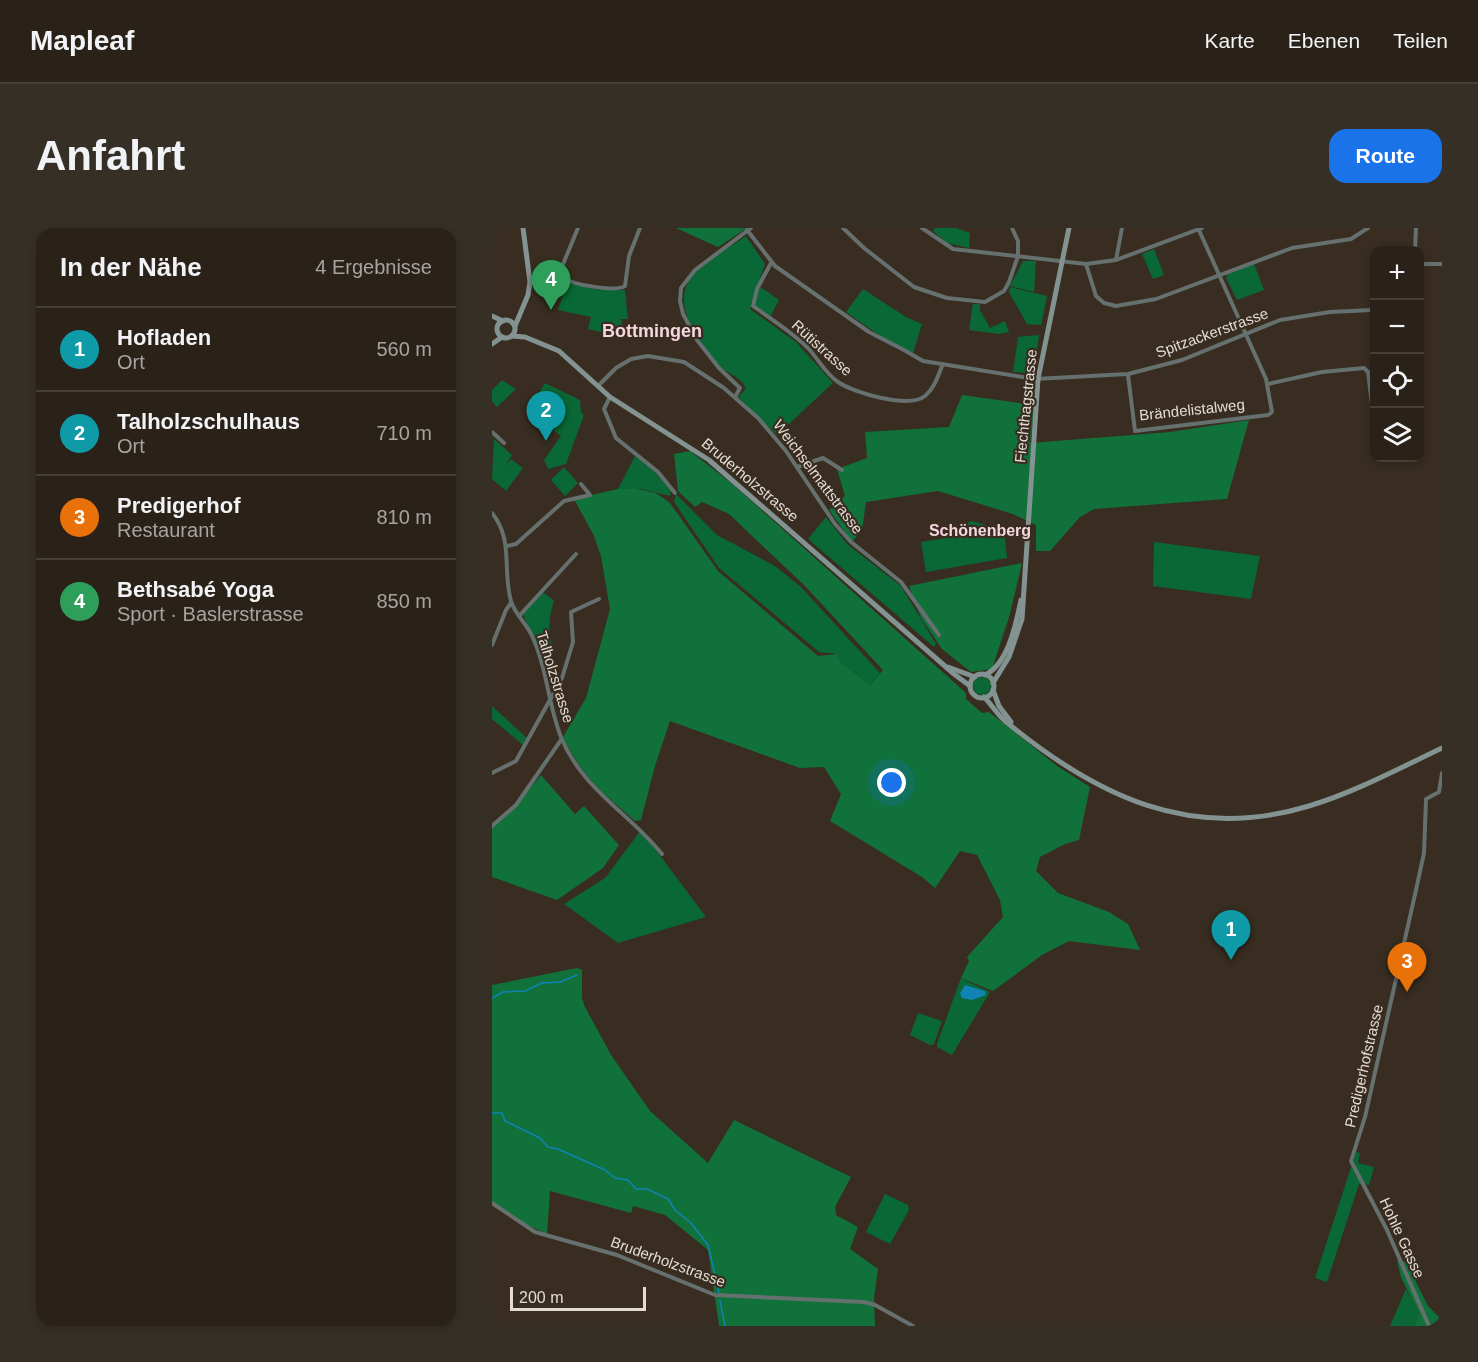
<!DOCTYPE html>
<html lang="de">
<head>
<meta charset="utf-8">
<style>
  :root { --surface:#2a2218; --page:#362f25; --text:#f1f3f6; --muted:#a5a4a2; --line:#463f37; --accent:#1a73e8 }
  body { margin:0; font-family:Arial,sans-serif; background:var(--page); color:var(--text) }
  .controls { position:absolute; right:18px; top:18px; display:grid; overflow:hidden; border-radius:12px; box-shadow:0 3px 9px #0003 }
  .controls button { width:54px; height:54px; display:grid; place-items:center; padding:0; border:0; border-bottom:2px solid var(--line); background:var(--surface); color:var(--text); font:30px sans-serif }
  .scale { position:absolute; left:18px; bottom:15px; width:136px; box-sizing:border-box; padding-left:6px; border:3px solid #e4dcd4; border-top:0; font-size:16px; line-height:21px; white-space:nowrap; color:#e4dcd4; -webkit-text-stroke:4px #382d20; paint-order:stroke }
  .you { position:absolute; left:400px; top:555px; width:21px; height:21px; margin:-15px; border:4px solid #fff; border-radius:50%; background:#1a73e8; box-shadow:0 0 0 9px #1a73e833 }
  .badge { display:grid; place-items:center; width:39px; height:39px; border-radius:50%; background:var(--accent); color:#fff; font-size:20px; font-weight:700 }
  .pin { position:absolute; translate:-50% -50px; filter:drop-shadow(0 2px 3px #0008) }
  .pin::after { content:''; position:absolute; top:32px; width:21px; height:18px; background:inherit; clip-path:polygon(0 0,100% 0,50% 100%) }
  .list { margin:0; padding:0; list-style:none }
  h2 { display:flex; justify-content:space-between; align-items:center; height:78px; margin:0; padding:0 24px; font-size:26px }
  h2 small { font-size:20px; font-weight:400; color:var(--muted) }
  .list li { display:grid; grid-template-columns:39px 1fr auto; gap:18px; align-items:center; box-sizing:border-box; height:84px; padding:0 24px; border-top:2px solid var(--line) }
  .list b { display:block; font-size:22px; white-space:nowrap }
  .list p { margin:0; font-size:20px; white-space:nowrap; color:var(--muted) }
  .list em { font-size:20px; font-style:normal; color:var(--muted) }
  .icon { flex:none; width:33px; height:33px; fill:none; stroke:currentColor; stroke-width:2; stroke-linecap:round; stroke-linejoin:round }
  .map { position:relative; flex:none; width:950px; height:1098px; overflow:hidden; border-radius:18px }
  header { display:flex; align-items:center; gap:36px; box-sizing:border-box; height:84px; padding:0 30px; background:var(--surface); border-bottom:2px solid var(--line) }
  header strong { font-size:28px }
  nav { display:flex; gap:33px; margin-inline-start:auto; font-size:21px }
  .intro { display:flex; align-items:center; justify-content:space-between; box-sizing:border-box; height:144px; padding:0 36px }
  h1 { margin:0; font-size:42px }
  .button { padding:15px 27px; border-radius:18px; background:var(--accent); color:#fff; font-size:21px; font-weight:700 }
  main { display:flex; gap:36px; padding:0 36px }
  aside { flex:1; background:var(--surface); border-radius:18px; box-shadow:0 3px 9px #0003 }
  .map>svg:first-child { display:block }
  .green { fill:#096835 }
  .forest { fill:#11713b }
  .water { fill:#1183b5 }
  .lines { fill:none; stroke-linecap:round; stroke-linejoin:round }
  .stream { stroke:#1183b5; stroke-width:1.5 }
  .street { stroke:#65706f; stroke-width:4 }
  .secondary { stroke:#839392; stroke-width:5 }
  .tram { stroke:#887f74; stroke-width:1.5 }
  .labels { text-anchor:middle; stroke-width:4.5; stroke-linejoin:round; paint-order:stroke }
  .street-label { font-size:15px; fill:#e4dcd4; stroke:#382d20 }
  .neighbourhood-label { font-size:16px; font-weight:bold; fill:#f7d5e1; stroke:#382d20 }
  .quarter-label { font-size:18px; font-weight:bold; fill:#f7d5e1; stroke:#382d20 }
</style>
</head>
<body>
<header>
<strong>Mapleaf</strong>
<nav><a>Karte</a><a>Ebenen</a><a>Teilen</a></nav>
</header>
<div class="intro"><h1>Anfahrt</h1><a class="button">Route</a></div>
<main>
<aside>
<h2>In der Nähe<small>4 Ergebnisse</small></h2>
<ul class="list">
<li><span class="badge" style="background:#0f9aa8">1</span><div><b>Hofladen</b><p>Ort</p></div><em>560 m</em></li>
<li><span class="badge" style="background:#0f9aa8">2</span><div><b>Talholzschulhaus</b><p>Ort</p></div><em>710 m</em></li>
<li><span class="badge" style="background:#e8710a">3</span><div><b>Predigerhof</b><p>Restaurant</p></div><em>810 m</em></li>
<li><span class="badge" style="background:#2e9e5b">4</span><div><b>Bethsabé Yoga</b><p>Sport · Baslerstrasse</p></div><em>850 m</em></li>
</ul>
</aside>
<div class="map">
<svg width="950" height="1098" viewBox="0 0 950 1098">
  <rect width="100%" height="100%" fill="#382d20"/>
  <g class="green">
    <polygon points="443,0 464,0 478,5 477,20 455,15 441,3"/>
    <path d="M254 8 273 36 258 81 304 114 341 155 285 207 246 169 254 161C250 149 236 146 227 138 218 129 210 115 203 104 171 51 215 35 254 8Z"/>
    <polygon points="662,21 672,47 661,51 650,26"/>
    <polygon points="531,33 544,33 542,64 518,58"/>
    <polygon points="762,36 772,62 745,72 734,50 736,46"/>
    <polygon points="75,55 107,62 133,62 136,91 129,91 132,106 115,110 113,105 96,101 99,89 66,82"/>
    <polygon points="267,58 287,72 278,89 262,78"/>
    <polygon points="518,59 555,68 549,97 535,96 517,64"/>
    <polygon points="371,61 414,89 430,96 421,125 391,110 354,84"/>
    <polygon points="481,76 488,76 488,82 498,100 513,93 517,104 507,106 477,102"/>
    <polygon points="547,107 542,145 521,144 526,109"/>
    <polygon points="10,152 24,161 5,179 0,173 0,162"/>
    <polygon points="53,155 88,172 89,185 92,187 74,236 56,241 52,232 69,208 61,202 67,192 39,178"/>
    <polygon points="2,211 20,227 12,240 19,231 31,240 14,263 0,251"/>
    <polygon points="143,228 160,241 179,262 178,268 149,261 126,261"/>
    <polygon points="72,239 86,255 73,268 59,252"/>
    <polygon points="184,266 225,307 283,338 309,359 388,445 378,457 347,433 346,426 327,424 227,340 182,274"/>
    <polygon points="334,289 355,316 409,358 444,416 442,419 316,311"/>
    <polygon points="480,293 512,302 515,330 434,344 429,314 467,308 471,297"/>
    <polygon points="662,314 768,328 759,371 661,358"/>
    <path d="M51 364 62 373C57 387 55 409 62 422L49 429 31 386Z"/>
    <circle cx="490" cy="458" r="9"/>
    <polygon points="0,478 35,510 31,517 0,491"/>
    <polygon points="149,602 214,689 126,715 72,676 113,650"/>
    <polygon points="469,750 498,764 460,827 445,819 445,816"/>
    <polygon points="426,785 450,793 442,816 438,817 418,807"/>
    <polygon points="864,924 868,925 866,935 882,939 877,957 867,956 835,1054 823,1050"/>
    <polygon points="393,966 416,977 417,982 398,1016 374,1004"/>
    <polygon points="914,1061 927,1086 923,1098 898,1098"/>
  </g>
  <g class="forest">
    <polygon points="184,0 255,0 226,19"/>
    <polygon points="470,167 543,177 538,215 678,204 757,192 735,271 602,281 588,289 558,323 544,323 544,297 521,286 446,263 374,274 370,302 360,314 337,282 353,268 345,241 375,230 373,204 457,199"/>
    <path d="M198 223 239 255 474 465V471L490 485 497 484 565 538 598 559 587 612 573 616 548 629 544 643 566 665 617 684 636 696 648 722 577 713 550 727 501 763 469 750 477 733 475 729 511 689 508 672 485 627 468 623 443 660 430 649 338 593 349 566 332 539 308 540 178 493 163 538 149 592 143 593C109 563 91 550 71 509L94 470 118 381 109 328 102 308 82 271 126 261H145L164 265 178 275 226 343 326 428 346 426 347 433 378 457 391 442 312 357 237 286 210 274 203 279 186 263 182 226Z"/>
    <polygon points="530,335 518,386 500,441 479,444 450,421 429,390 417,358"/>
    <polygon points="49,547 83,586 92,578 127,617 111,640 65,672 0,649 0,600 18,584"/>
    <polygon points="85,740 90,742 90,770 93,779 119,827 158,883 216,935 242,892 359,949 343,979 344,987 366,999 358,1021 386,1041 382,1070 383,1098 227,1098 216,1022 173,987 141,978 139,985 58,963 55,1006 28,994 0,973 0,757"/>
    <polygon points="905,1032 914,1034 936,1078 950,1092 950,1098 923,1098 927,1086 909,1049"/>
  </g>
  <polygon class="water" points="473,757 493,763 494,767 480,772 470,770 468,765"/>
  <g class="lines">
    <g class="stream">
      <polyline points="0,770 11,764 33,763 50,755 68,754 85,747"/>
      <polyline points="0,885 10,885 13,893 48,910 56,919 66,921 113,942 123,950 136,952 144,961 155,961 176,971 183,982 199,995 216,1017 227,1064"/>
      <polyline points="228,1073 233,1098"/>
    </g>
    <g class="street">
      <path d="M86 0 69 41C69 45 69 47 72 50 81 57 125 64 133 58L137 28 148 0"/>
      <polyline points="351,0 372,20 422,59 455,70 493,74 512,63 517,54 526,28 526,13 520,0"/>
      <polyline points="430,0 461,21 594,36 624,32 710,0"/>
      <polyline points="255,2 283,38 377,104 412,122 431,133 543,151 636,146 690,132 788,92 838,84 880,82"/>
      <polyline points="923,22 924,0"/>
      <polyline points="624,32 630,0"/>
      <path d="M279 35 265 61 261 78C279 91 300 104 316 120 326 131 334 146 346 154 362 165 417 181 433 168 443 160 446 147 451 136"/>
      <polyline points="594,36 604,68 612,75 624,78 664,71 800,20 859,11 876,0"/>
      <polyline points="928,36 950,36"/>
      <polyline points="636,147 643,203 776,187 780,184 774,151 706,0"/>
      <polyline points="776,156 830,144 872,140 876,144 880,177"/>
      <polyline points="106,158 124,140 139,131 156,128 192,134 232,160 266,190 294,223 343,296 359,314 409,354 447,407"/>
      <polyline points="118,169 112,181 124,210 166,244 183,265"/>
      <polyline points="243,169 248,160 227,140 205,112 191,86 188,73 189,60 203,42 259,0"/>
      <polyline points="0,204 12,215"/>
      <polyline points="305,239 331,230 350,242"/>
      <path d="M0 285C22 312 10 342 19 373 22 385 35 396 40 408 55 439 56 477 69 509 90 561 136 584 170 626"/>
      <polyline points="15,318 24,316 72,273 98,267 89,256"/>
      <polyline points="28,387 84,326"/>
      <polyline points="0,417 14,382 19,375"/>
      <polyline points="0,545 24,533 70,450 81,414 79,384 107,371"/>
      <polyline points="0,598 24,577 69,512"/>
      <polyline points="0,975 43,1004 125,1027 223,1067 372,1074 383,1077 421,1098"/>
      <polyline points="937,1098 895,1002 859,933 873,889 924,662 932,625 934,571 947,564 950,545"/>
    </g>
    <g class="secondary">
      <polyline points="0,88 11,93"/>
      <circle cx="14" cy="101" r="9"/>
      <polyline points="23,98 36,67 38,54 31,0"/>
      <polyline points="20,108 33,109 67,123 118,169 217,232 462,446 478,458"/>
      <polyline points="0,116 10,109"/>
      <polyline points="456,439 483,449"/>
      <circle cx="490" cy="458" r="12"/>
      <path d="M493 447C517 435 524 395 529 372"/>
      <polyline points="501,455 517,429 530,391 546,151 577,0"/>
      <polyline points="501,462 507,478 519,494"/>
      <path d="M492 469C500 477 505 486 513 493 604 568 698 614 817 578 863 564 906 541 950 520"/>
    </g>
    <polyline class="tram" points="0,10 4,0"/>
  </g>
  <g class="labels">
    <g class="street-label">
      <text transform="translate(720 105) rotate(-20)" y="5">Spitzackerstrasse</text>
      <text transform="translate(330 120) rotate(42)" y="5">Rütistrasse</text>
      <text transform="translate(534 178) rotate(-84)" y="5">Fiechthagstrasse</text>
      <text transform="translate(700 182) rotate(-6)" y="5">Brändelistalweg</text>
      <text transform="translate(326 249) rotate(53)" y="5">Weichselmattstrasse</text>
      <text transform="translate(258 252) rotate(40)" y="5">Bruderholzstrasse</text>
      <text transform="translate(63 449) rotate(73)" y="5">Talholzstrasse</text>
      <text transform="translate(872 838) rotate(-77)" y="5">Predigerhofstrasse</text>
      <text transform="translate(910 1010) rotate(65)" y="5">Hohle Gasse</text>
      <text transform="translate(176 1034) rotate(20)" y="5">Bruderholzstrasse</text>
    </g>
    <g class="neighbourhood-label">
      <text x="488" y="308">Schönenberg</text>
    </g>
    <g class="quarter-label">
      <text x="160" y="109">Bottmingen</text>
    </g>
  </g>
</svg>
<div class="controls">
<button>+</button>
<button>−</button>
<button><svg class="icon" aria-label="locate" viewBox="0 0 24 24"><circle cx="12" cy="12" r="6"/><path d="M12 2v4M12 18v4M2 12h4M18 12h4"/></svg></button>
<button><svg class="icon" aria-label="layers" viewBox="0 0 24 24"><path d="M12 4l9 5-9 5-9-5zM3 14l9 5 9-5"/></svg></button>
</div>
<div class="scale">200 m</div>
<div class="you"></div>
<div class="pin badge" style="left:739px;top:732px;background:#0f9aa8">1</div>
<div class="pin badge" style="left:54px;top:213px;background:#0f9aa8">2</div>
<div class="pin badge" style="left:915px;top:764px;background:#e8710a">3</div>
<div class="pin badge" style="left:59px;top:82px;background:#2e9e5b">4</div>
</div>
</main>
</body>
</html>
